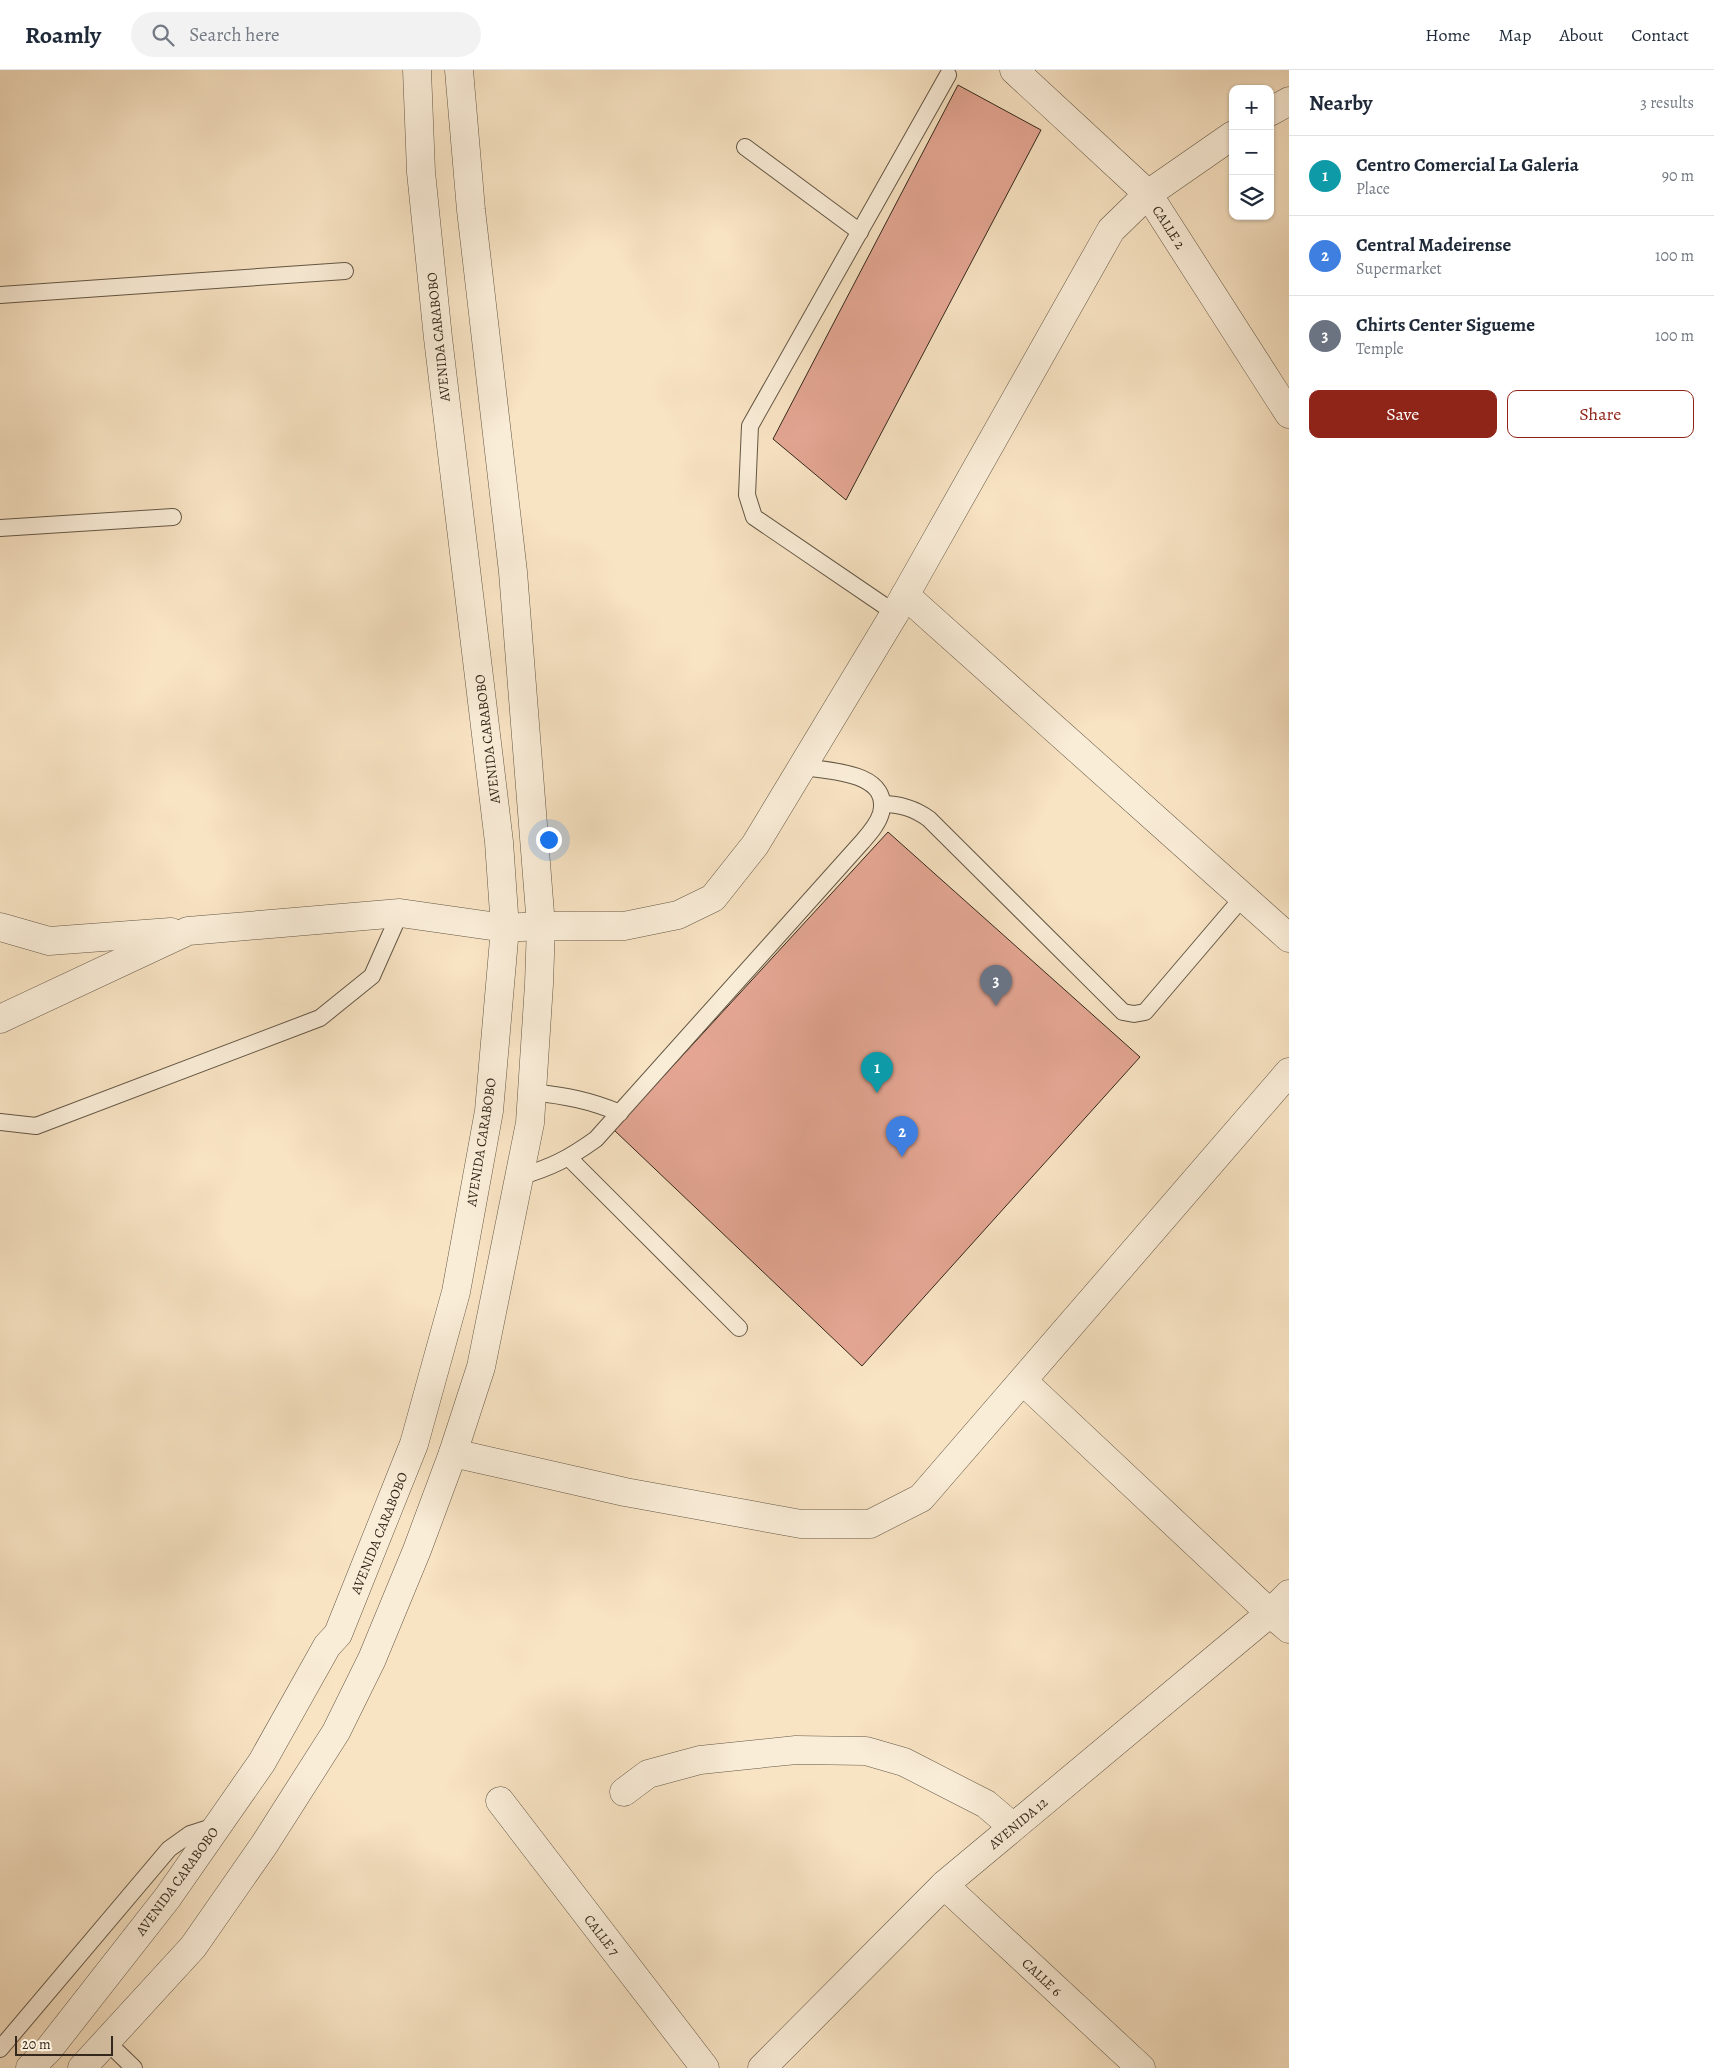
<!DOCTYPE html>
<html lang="en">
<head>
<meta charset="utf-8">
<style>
  :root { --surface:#fff; --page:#f2f2f3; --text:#1f2937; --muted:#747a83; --line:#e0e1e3; --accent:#8f2418 }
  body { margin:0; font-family:Alegreya,serif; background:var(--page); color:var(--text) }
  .controls { position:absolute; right:15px; top:15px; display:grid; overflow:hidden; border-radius:10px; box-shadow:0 1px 4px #0004 }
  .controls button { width:45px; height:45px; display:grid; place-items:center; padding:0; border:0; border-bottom:1px solid var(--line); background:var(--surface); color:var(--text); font:25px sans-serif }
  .scale { position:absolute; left:15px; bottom:12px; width:98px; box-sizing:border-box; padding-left:5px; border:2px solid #33281b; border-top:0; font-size:14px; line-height:18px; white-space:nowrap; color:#33281b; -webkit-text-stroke:4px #faedd8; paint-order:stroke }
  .you { position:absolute; left:548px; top:769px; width:18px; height:18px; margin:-12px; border:4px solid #fff; border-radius:50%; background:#1a73e8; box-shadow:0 0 0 8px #1a73e833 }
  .badge { display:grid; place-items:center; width:32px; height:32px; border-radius:50%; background:var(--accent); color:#fff; font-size:16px; font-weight:700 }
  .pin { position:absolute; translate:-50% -41px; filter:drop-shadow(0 1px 2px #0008) }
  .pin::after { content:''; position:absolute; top:26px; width:18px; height:15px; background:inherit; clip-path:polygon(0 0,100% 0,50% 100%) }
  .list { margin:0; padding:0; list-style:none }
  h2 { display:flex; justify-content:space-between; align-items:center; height:65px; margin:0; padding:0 20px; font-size:21px }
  h2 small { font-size:16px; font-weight:400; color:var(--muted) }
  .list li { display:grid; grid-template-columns:32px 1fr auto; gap:15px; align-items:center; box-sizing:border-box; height:80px; padding:0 20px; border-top:1px solid var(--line) }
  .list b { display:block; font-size:19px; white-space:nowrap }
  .list p { margin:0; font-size:16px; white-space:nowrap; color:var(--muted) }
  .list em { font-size:16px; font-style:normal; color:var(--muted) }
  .actions { display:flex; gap:10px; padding:15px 20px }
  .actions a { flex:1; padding:11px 0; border:1px solid var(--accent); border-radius:10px; text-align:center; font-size:18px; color:var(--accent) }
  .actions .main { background:var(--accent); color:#fff }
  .icon { flex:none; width:28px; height:28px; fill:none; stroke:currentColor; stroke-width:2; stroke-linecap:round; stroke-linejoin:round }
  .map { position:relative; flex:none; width:1289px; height:1998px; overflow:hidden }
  header { display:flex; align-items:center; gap:30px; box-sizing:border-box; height:70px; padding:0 25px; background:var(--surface); border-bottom:1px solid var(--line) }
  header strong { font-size:24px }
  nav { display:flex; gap:28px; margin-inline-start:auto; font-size:18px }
  .search { width:350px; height:45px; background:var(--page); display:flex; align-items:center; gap:12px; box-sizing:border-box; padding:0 18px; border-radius:28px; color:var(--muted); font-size:19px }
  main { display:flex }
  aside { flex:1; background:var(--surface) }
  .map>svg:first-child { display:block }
  .building { fill:#e4a693; stroke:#33281b }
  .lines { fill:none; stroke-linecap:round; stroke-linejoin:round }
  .service-casing { stroke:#645745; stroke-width:18 }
  .minor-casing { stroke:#645745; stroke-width:29 }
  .tertiary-casing { stroke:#645745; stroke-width:29 }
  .service { stroke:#faedd8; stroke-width:16 }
  .minor { stroke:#faedd8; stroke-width:28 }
  .tertiary { stroke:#faedd8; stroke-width:28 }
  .labels { text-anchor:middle; stroke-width:4.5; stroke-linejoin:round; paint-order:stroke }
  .street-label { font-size:14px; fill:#33281b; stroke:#faedd8 }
</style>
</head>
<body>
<header>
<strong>Roamly</strong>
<div class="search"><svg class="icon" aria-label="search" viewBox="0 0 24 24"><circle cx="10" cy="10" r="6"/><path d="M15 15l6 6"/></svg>Search here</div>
<nav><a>Home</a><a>Map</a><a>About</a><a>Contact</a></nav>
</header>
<main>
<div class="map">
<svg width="1289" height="1998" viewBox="0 0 1289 1998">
  <rect width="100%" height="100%" fill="#f8e3c3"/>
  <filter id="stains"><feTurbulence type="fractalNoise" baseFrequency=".004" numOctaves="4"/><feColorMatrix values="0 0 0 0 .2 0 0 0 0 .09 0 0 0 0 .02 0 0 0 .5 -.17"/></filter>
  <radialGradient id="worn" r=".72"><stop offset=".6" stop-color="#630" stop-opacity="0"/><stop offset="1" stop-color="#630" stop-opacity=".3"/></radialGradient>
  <g class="building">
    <polygon points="958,15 1041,60 846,430 773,369"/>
    <polygon points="888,762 1140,987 862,1296 614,1060"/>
  </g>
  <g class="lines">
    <defs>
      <g id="service">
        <polyline points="745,77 860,162"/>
        <polyline points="0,225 345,201"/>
        <polyline points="0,458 173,447"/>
        <polyline points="895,543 754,447 747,425 750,356 948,5"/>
        <path d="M882 734C900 734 914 738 929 749L1123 942 1134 944 1145 942 1243 827"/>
        <path d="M532 1022C566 1026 589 1030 620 1043"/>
        <polyline points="0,1052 36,1056 320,948 372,906 400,843"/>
        <polyline points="569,1088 739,1258"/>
        <path d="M519 1107C552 1097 568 1089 596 1069L862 772C869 764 878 754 881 743 891 702 829 701 803 697"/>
        <polyline points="107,1972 134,1998"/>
        <polyline points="0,1979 169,1779 190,1764 218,1755"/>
      </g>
      <g id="minor">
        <polyline points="1014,0 1148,124 1289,344"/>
        <polyline points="1270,42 1289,31"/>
        <polyline points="905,525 1289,868"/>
        <polyline points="0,857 49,871 171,862"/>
        <polyline points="0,949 188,861 400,843 505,858 541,856 624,856 678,845 713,828 755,775 895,543 1111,160 1148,124 1233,65"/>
        <polyline points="1023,1311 1270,1543 1289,1559"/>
        <polyline points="453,1383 625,1422 801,1454 870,1454 921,1428 1289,1002"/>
        <polyline points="624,1722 648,1704 700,1690 796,1680 866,1681 904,1692 986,1734 1013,1757"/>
        <polyline points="500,1731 705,1998"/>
        <polyline points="944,1815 1141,1998"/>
        <polyline points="762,1998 944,1815 1270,1543 1289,1524"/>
      </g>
      <g id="tertiary">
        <polyline points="30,1998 49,1979 168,1827 262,1692 327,1576 338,1564 414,1374 456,1222 489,1041 505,858 499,772 438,268 421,102 417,0"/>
        <polyline points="82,1998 193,1877 264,1775 336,1662 372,1589 417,1480 453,1383 481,1297 530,1053 539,914 541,856 513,502 471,140 459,0"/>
      </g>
    </defs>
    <use href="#service" class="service-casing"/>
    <use href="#minor" class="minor-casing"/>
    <use href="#tertiary" class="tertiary-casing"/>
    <use href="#service" class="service"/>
    <use href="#minor" class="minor"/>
    <use href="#tertiary" class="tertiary"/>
  </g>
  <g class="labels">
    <g class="street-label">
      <text transform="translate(1169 157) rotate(57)" y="5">CALLE 2</text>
      <text transform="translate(438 267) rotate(-96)" y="5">AVENIDA CARABOBO</text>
      <text transform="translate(487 669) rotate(-97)" y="5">AVENIDA CARABOBO</text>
      <text transform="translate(481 1072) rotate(-81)" y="5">AVENIDA CARABOBO</text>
      <text transform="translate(379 1463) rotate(-68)" y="5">AVENIDA CARABOBO</text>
      <text transform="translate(1018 1753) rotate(-40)" y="5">AVENIDA 12</text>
      <text transform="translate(177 1811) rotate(-54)" y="5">AVENIDA CARABOBO</text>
      <text transform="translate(602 1865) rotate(52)" y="5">CALLE 7</text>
      <text transform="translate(1042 1907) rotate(43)" y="5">CALLE 6</text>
    </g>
  </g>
  <rect width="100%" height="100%" filter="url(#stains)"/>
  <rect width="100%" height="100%" fill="url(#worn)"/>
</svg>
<div class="controls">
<button>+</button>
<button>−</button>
<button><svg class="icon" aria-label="layers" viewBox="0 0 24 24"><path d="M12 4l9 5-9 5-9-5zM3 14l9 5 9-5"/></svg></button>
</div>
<div class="scale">20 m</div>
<div class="you"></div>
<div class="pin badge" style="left:877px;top:1023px;background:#0f9aa8">1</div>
<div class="pin badge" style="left:902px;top:1087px;background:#3f7fe0">2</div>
<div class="pin badge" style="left:996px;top:936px;background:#6b7280">3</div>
</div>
<aside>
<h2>Nearby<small>3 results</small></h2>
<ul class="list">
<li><span class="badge" style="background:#0f9aa8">1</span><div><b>Centro Comercial La Galeria</b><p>Place</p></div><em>90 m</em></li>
<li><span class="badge" style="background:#3f7fe0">2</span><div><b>Central Madeirense</b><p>Supermarket</p></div><em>100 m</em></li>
<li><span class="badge" style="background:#6b7280">3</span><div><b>Chirts Center Sigueme</b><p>Temple</p></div><em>100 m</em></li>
</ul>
<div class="actions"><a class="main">Save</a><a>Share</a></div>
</aside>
</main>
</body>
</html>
